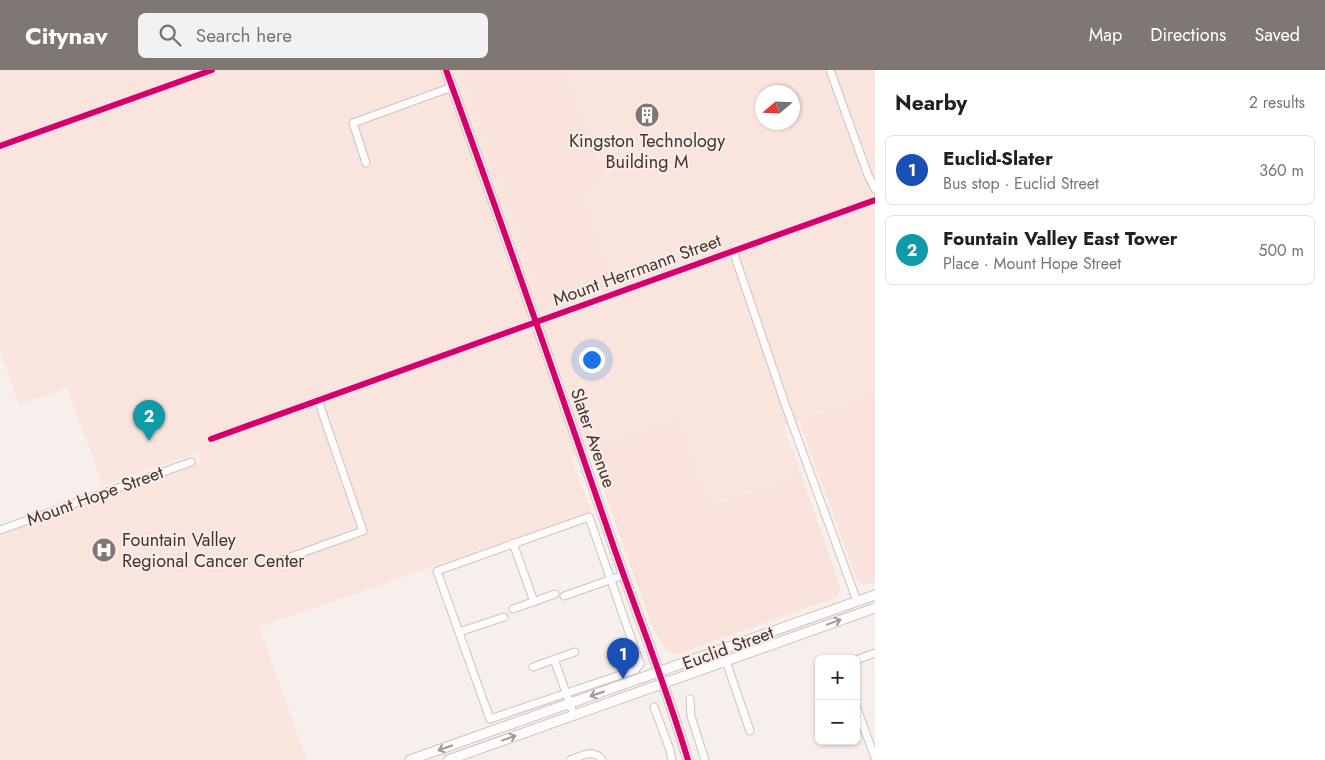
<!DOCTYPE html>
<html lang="en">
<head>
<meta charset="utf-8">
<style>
  :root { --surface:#fff; --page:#f2f2f2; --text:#202124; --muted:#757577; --line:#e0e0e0; --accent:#7f7774 }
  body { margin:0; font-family:Jost,sans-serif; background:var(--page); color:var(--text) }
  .controls { position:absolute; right:15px; bottom:15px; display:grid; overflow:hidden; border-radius:8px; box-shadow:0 1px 4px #0004 }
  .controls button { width:45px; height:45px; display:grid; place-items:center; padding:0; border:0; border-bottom:1px solid var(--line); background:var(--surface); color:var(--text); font:25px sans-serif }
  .compass { position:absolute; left:755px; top:15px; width:45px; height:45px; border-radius:50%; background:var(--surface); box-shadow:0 1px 4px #0004; rotate:251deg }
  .you { position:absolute; left:591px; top:289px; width:18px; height:18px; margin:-12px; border:4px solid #fff; border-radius:50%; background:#1a73e8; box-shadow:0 0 0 8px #1a73e833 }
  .badge { display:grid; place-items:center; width:32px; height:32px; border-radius:50%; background:var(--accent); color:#fff; font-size:16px; font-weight:700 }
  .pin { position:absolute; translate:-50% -41px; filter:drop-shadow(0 1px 2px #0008) }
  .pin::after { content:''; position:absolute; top:26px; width:18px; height:15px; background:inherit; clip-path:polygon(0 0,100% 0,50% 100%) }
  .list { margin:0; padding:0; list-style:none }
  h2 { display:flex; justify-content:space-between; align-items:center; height:65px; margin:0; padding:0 20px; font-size:21px }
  h2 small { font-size:16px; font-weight:400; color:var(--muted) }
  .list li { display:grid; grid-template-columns:32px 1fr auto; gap:15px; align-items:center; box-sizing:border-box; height:70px; margin:0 10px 10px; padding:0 10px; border:1px solid var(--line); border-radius:8px }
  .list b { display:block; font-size:19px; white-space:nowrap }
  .list p { margin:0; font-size:16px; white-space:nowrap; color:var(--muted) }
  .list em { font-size:16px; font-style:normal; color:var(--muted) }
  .icon { flex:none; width:28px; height:28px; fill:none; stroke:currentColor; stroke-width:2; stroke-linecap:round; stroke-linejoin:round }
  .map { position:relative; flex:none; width:875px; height:690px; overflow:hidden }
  header { display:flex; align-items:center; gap:30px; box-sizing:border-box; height:70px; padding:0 25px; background:var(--accent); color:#fff }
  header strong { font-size:24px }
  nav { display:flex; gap:28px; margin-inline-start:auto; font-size:18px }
  .search { width:350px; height:45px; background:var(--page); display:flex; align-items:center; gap:12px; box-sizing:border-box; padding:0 18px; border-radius:8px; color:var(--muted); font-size:19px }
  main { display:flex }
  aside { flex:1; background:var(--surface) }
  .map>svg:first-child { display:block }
  .built { fill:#fae5de; fill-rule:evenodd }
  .green { fill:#f9e2db }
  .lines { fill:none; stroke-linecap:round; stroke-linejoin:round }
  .minor-casing { stroke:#cbc3c0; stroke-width:9 }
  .major-casing { stroke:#cbc3c0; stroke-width:11 }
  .minor { stroke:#fefdfc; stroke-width:7 }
  .major { stroke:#fefdfc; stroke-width:9 }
  .cycleway-casing { stroke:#fcece8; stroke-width:9 }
  .cycleway { stroke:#d6006c; stroke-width:6 }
  .oneway { stroke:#9e9a98 }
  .labels { text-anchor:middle; stroke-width:4; stroke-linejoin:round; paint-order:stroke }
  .poi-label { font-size:18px; fill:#3f3633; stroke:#fcece8 }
  .street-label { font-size:18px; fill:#3f3633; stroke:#fcece8 }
</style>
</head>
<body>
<header>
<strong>Citynav</strong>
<div class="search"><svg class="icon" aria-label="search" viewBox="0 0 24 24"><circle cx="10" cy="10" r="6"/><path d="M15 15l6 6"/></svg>Search here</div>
<nav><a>Map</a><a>Directions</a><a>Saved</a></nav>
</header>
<main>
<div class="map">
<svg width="875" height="690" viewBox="0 0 875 690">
  <rect width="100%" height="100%" fill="#f7efec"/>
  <path class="built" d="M0 0H875V323L784 356 801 404 716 434 708 431 678 348 595 377 571 388 592 442 259 557 307 690H0V465L201 393 198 383 103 415 67 318 19 335 0 280ZM762 22H792V52H762Z"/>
  <g class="green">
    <polygon points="462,0 566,0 605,111 581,120 614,213 553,235 543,230"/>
    <polygon points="875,323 875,512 866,515 858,512 799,351"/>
    <polygon points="679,348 708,431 717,434 801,404 840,516 837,527 676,585 665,579 652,556 602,414 604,413 602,399 595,377"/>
  </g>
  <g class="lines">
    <defs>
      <g id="minor">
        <polyline points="830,0 868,105 875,119"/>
        <polyline points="0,76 212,0"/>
        <polyline points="366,93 353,53 452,17"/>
        <polyline points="733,181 785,334 857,531"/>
        <polyline points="211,369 875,130"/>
        <polygon points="589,447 640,594 635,600 490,649 437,501"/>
        <polyline points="0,460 191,392"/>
        <polyline points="513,473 534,532"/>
        <polyline points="282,490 363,461 318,330"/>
        <polyline points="564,526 624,505"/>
        <polyline points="513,539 555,524"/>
        <polyline points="459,562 504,547"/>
        <polyline points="554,589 574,645"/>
        <polyline points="856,590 875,583"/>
        <polyline points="726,591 750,661"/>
        <polyline points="533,597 575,582"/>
        <polyline points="690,629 691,646 705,690"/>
        <polyline points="856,636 875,688"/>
        <polyline points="654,637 670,680 672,690"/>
        <path d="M570 690C581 686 594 678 602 690"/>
      </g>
      <g id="major">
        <path d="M446 0C503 157 558 314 612 472 637 544 666 616 688 690"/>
        <polyline points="410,690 875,525"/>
        <polyline points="448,690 875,538"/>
      </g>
    </defs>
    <use href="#minor" class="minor-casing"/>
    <use href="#major" class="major-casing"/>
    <use href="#minor" class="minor"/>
    <use href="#major" class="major"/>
    <defs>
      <g id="cycleway">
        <path d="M446 0C503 157 558 314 612 472 637 544 666 616 688 690"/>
        <polyline points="0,76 212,0"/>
        <polyline points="211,369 875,130"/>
      </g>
    </defs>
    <use href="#cycleway" class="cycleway-casing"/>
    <use href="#cycleway" class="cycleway"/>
  </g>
  <defs><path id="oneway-shaft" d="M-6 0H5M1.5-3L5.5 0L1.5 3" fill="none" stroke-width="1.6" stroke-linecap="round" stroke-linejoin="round" transform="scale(1.25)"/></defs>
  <g class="oneway">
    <use href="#oneway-shaft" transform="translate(834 552) rotate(-20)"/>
    <use href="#oneway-shaft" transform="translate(597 624) rotate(161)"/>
    <use href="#oneway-shaft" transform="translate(509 668) rotate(-20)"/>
    <use href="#oneway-shaft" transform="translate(445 678) rotate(161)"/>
  </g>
  <defs>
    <symbol id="building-disc" viewBox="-11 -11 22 22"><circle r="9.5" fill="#7f7774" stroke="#fcece8"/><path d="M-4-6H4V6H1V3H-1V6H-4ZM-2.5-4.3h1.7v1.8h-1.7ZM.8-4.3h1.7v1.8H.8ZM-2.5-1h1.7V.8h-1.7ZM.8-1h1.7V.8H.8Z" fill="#fff"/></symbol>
    <symbol id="hospital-disc" viewBox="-11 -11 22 22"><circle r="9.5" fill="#7f7774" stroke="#fcece8"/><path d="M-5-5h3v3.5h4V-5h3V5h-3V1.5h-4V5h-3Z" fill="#fff"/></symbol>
  </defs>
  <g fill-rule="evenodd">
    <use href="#building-disc" x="633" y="31" width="28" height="28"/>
    <use href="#hospital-disc" x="90" y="466" width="28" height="28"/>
  </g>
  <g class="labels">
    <g class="poi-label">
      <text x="647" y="77">Kingston Technology<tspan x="647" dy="21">Building M</tspan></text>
      <text x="122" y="476" text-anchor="start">Fountain Valley<tspan x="122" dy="21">Regional Cancer Center</tspan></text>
    </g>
    <g class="street-label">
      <text transform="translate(637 200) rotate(-20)" y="6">Mount Herrmann Street</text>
      <text transform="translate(593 368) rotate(71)" y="6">Slater Avenue</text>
      <text transform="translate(95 426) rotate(-20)" y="6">Mount Hope Street</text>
      <text transform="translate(728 578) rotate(-20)" y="6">Euclid Street</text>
    </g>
  </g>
</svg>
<div class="controls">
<button>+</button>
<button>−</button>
</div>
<svg class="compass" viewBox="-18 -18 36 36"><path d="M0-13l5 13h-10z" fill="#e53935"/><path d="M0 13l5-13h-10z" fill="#757577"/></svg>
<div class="you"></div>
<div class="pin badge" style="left:623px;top:609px;background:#1a4fb4">1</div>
<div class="pin badge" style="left:149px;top:371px;background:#0f9aa8">2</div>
</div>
<aside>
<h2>Nearby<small>2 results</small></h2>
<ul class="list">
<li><span class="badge" style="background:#1a4fb4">1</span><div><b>Euclid-Slater</b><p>Bus stop · Euclid Street</p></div><em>360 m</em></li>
<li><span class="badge" style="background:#0f9aa8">2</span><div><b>Fountain Valley East Tower</b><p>Place · Mount Hope Street</p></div><em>500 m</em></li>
</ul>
</aside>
</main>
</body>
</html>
